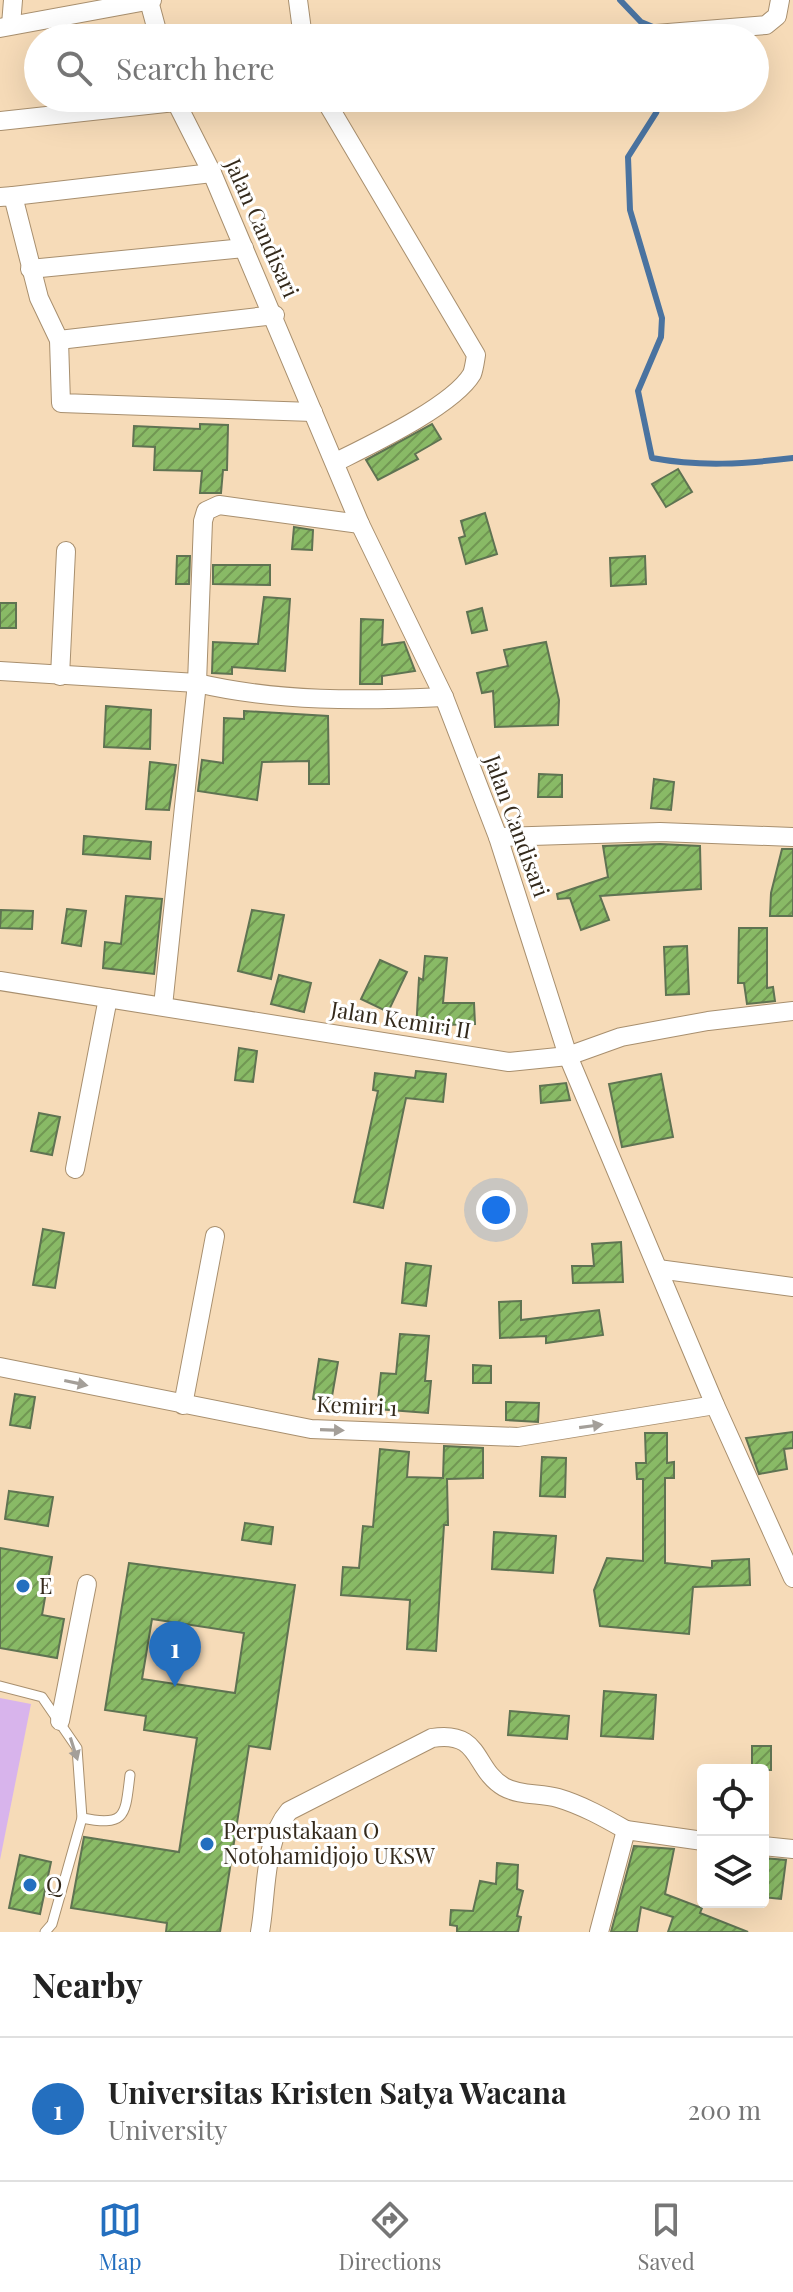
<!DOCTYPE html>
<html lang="en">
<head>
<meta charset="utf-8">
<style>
  :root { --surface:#fff; --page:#f6f6f6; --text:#222; --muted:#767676; --line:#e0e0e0; --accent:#246fbf }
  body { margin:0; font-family:"Playfair Display",serif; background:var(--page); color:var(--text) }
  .controls { position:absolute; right:24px; bottom:24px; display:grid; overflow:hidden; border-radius:8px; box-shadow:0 8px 32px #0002 }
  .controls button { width:72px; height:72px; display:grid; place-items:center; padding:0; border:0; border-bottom:2px solid var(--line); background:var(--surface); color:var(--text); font:40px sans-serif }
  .you { position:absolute; left:496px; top:1210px; width:28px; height:28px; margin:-20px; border:6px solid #fff; border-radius:50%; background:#1a73e8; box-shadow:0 0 0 12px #1a73e833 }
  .badge { display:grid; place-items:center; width:52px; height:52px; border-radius:50%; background:var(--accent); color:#fff; font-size:26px; font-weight:700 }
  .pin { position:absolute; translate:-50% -66px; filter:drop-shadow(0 2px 4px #0008) }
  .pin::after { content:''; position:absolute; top:42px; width:28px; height:24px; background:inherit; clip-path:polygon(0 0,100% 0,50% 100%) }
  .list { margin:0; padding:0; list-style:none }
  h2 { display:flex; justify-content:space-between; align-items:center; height:104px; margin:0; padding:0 32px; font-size:34px }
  h2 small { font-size:26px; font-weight:400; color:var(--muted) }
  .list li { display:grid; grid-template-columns:52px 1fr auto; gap:24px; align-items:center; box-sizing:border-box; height:144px; padding:0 32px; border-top:2px solid var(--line) }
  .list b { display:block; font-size:30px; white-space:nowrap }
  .list p { margin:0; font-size:26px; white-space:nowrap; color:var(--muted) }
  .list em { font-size:26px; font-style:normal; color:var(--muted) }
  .icon { flex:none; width:44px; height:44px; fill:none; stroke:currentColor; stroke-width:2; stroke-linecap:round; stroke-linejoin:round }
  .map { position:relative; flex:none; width:793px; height:1932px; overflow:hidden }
  .search { position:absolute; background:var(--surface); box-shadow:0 8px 32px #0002; left:24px; right:24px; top:24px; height:88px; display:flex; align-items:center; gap:20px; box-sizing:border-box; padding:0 28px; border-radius:44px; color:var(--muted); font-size:30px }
  .sheet { height:248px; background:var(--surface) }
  nav { display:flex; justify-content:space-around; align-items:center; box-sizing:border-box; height:112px; border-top:2px solid var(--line); background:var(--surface); font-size:22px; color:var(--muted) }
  nav a { display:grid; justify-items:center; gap:4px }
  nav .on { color:var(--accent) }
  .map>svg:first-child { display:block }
  .green { fill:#d8b4ec }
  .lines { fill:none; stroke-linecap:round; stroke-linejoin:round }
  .stream { stroke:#4a73a0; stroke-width:6 }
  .building { fill:url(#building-hatch); stroke:#5f7352; stroke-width:2; fill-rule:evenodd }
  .service-casing { stroke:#a88f6e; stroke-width:11 }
  .minor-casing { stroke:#a88f6e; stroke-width:20 }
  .service { stroke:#fff; stroke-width:9 }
  .minor { stroke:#fff; stroke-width:18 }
  .oneway { fill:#a49f99 }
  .poi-dot { fill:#246fbf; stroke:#fff; stroke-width:3 }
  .labels { text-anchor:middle; stroke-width:6; stroke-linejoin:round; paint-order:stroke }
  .street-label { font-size:22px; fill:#342a1c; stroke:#fff }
  .poi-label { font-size:22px; fill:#342a1c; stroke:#fff; text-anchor:start }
</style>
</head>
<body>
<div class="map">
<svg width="793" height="1932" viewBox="0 0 793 1932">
  <defs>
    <pattern id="building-hatch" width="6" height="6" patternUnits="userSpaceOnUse" patternTransform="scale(2)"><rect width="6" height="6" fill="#89ba66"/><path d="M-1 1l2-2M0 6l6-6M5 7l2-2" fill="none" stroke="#719753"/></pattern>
  </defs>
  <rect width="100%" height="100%" fill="#f6dbb8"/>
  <polygon class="green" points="0,1698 31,1704 0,1860"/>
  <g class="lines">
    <g class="stream">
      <polyline points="620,0 641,22 653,27"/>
      <path d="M661 98 656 113 628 157 630 210 662 318 661 337 638 391 652 458C701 467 744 464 793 458"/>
    </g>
  </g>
  <g class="building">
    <polygon points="200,424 228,425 227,470 223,470 221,493 200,493 202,471 154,470 155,447 133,446 134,426 200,429"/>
    <polygon points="432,424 441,439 415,454 418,459 378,480 366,460"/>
    <polygon points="678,469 692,492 666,507 652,484"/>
    <polygon points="485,513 497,554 466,564 459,538 465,536 461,521"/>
    <polygon points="294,527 313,530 312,550 292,549"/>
    <polygon points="177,556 190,556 189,584 176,584"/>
    <polygon points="645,556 646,584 611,586 610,558"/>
    <polygon points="213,565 270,565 270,585 213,584"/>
    <polygon points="264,597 290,599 285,671 232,667 232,674 212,673 213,642 258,644"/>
    <rect x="0" y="603" width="16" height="25"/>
    <polygon points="482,608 487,630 472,633 467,612"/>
    <polygon points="361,619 383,620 382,645 404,642 415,671 382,676 382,684 360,684"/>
    <polygon points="546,642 559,700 558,725 495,727 493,691 482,693 477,673 508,666 504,650"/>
    <polygon points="106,706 151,710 150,749 104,747"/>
    <polygon points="244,711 328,716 329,784 309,784 309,761 262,762 257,800 198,791 202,760 223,763 224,718 244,719"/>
    <polygon points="150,762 176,765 169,810 146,809"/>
    <polygon points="539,774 562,775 562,797 538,797"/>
    <polygon points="654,779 674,782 671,810 651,808"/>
    <polygon points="84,836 151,842 150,859 83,854"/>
    <polygon points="660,844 700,846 701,889 600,896 609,920 581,930 570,898 558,899 557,894 608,877 603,846"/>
    <polygon points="782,849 793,849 793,916 770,916 771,893"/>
    <polygon points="126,896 162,899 154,974 103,968 105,942 121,944"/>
    <polygon points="67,909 86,911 81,946 62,943"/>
    <polygon points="1,910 33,911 32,929 0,928"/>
    <polygon points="252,910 284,915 271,979 238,971"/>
    <polygon points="739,928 767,928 767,988 773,987 775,1001 747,1004 744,983 738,983"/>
    <polygon points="687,946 689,994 666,995 664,947"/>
    <polygon points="425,956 447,958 443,1003 474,1003 475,1024 443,1025 443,1033 416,1031 419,978 423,980"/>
    <polygon points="380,960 407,972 388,1012 361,999"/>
    <polygon points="279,975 311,983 304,1012 271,1004"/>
    <polygon points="239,1048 257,1051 253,1082 235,1080"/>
    <polygon points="416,1071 446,1074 443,1102 406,1098 383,1208 354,1202 378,1091 373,1090 375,1073 415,1078"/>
    <polygon points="661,1074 673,1137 622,1147 609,1084"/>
    <polygon points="566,1083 570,1100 541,1103 540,1086"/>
    <polygon points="39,1113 60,1117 52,1155 31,1151"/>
    <polygon points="43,1229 64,1233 55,1288 33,1285"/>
    <polygon points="621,1242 623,1282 573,1283 572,1266 594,1266 592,1244"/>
    <polygon points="406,1263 431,1266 426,1306 402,1303"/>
    <polygon points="521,1301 521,1320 599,1310 603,1335 546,1343 546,1336 500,1338 499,1302"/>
    <polygon points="400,1334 429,1336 425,1381 431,1381 428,1413 377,1409 381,1373 396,1374"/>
    <polygon points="319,1359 338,1362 331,1402 313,1399"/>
    <polygon points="473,1365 491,1366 491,1383 473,1383"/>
    <polygon points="15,1394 35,1397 30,1428 10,1425"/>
    <polygon points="506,1402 539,1403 538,1422 506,1420"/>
    <polygon points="793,1432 793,1448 784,1449 787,1469 759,1474 746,1438"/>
    <polygon points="645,1433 667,1433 667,1463 674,1462 674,1478 665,1478 665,1563 712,1568 712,1561 749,1559 750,1585 693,1587 689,1634 600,1626 594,1590 607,1558 643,1561 643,1479 637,1479 636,1463 646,1463"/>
    <polygon points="444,1446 483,1448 483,1478 447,1479 448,1525 444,1525 436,1651 407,1649 410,1600 341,1595 343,1567 359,1568 363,1526 373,1527 380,1449 409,1452 407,1477 443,1478"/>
    <polygon points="542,1457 566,1458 565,1497 540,1496"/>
    <polygon points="9,1491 53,1497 48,1526 5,1519"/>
    <polygon points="245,1523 273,1527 271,1544 242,1540"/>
    <polygon points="494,1532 556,1536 553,1573 492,1569"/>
    <polygon points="0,1548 52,1557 42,1615 64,1619 57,1658 0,1648"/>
    <path d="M129 1563 295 1585 270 1749 249 1746 220 1932H166L167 1923 71 1908 84 1837 179 1852 197 1738 144 1730 146 1716 105 1710ZM152 1619 244 1633 235 1693 142 1679Z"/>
    <polygon points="604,1691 656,1695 653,1739 601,1736"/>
    <polygon points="510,1711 569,1716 567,1739 508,1735"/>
    <rect x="752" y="1746" width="19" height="24"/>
    <polygon points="634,1846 674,1849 665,1894 702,1908 700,1913 748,1932 668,1932 673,1917 641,1907 637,1932 611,1932"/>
    <polygon points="20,1855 51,1862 40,1914 9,1908"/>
    <polygon points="763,1858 786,1860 781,1899 763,1897"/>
    <polygon points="497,1863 518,1865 517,1889 523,1891 517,1916 521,1917 518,1932 457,1932 457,1926 450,1925 451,1910 473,1911 480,1881 496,1884"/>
  </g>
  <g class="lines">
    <defs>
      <g id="service">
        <polyline points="0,1686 42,1697 77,1748 82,1818 52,1924 45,1932"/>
        <path d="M82 1818C127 1827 125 1815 130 1775"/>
      </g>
      <g id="minor">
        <polyline points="298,0 303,38"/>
        <polyline points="149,1 159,38"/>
        <polyline points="11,25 13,0"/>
        <polyline points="0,28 152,0"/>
        <polyline points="526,36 567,38"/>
        <polyline points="606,38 766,25 777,16 780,0"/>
        <polyline points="174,98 212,173 360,524 444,697 498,837 568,1056 715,1405 793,1578"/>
        <path d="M324 98 476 355C475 361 474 369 472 374 453 406 370 445 336 462"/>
        <polyline points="0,121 175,102"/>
        <polyline points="13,196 212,173"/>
        <polyline points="0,197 13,196 39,298 59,340 61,403 313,412"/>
        <polyline points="30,269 244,248"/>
        <polyline points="59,340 275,315"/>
        <path d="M0 671 197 683C278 702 362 701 444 697"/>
        <polyline points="60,676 66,551"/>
        <polyline points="498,837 660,832 793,837"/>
        <polyline points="0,981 509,1062 568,1056 621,1037 708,1021 793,1011"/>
        <polyline points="163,1006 197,683 203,521 206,511 219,505 360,524"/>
        <polyline points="75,1169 108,998"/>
        <polyline points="658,1269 793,1287"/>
        <polyline points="0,1367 311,1429 518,1437 715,1405"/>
        <polyline points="183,1405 215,1236"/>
        <polyline points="60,1721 87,1584"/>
        <polyline points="763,1846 793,1849"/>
        <path d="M260 1932C267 1894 263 1841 289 1811L432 1738C482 1730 473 1769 504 1787 520 1796 540 1793 558 1798 582 1805 605 1818 626 1830"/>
        <polyline points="599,1932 626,1830 703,1841"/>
      </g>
    </defs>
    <use href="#service" class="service-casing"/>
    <use href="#minor" class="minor-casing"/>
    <use href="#service" class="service"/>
    <use href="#minor" class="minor"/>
  </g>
  <defs><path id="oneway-solid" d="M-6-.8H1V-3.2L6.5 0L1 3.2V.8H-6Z" transform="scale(2)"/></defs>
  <g class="oneway">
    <use href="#oneway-solid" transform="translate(76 1383) rotate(12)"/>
    <use href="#oneway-solid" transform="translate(591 1426) rotate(-8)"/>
    <use href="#oneway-solid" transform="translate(332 1430) rotate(2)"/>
    <use href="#oneway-solid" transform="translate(74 1749) rotate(72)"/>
  </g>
  <g class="poi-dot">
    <circle cx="23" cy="1586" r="8"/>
    <circle cx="207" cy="1844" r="8"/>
    <circle cx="30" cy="1885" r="8"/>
  </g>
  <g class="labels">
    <g class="street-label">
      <text transform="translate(262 228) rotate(66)" y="8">Jalan Candisari</text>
      <text transform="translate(517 826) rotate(70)" y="8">Jalan Candisari</text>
      <text transform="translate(401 1020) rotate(9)" y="8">Jalan Kemiri II</text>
      <text transform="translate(357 1406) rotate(3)" y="8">Kemiri 1</text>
    </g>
    <g class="poi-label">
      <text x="39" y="1594">E</text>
      <text x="223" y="1839">Perpustakaan O<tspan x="223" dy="25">Notohamidjojo UKSW</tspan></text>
      <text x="46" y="1893">Q</text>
    </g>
  </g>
</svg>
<div class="controls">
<button><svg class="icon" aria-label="locate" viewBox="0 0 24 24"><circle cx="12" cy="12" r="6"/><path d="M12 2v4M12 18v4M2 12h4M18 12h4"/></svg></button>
<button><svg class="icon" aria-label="layers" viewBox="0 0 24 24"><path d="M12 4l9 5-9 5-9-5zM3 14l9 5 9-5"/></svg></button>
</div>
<div class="you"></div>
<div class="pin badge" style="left:175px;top:1687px">1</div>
<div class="search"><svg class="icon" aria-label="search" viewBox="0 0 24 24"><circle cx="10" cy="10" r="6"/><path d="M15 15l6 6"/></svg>Search here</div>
</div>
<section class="sheet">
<h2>Nearby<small></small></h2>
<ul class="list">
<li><span class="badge">1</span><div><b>Universitas Kristen Satya Wacana</b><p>University</p></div><em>200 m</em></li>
</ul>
</section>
<nav>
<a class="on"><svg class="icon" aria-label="map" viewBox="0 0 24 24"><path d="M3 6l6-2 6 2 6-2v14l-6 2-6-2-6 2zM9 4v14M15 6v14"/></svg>Map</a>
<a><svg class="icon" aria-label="directions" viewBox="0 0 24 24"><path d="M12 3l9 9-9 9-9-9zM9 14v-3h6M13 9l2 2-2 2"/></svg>Directions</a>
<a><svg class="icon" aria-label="saved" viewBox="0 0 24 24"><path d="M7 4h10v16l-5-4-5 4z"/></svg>Saved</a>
</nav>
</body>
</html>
